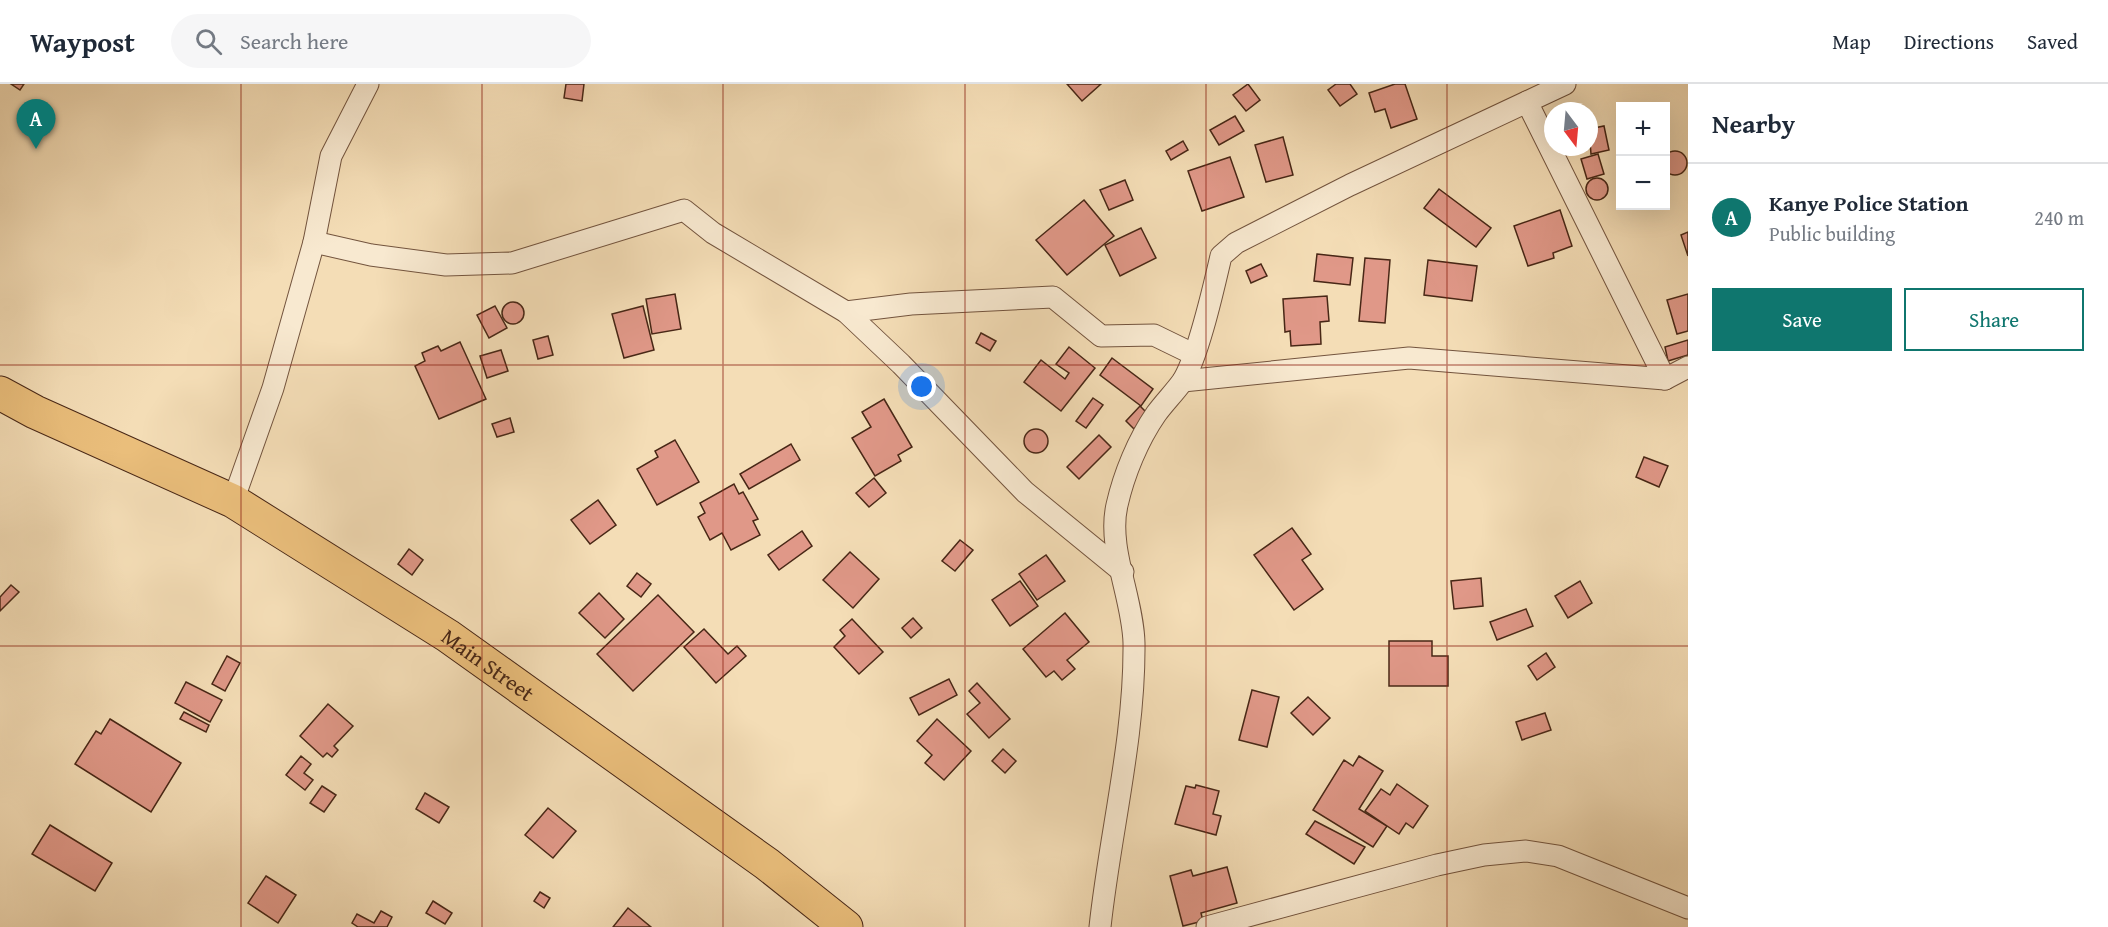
<!DOCTYPE html>
<html lang="en">
<head>
<meta charset="utf-8">
<style>
  :root { --surface:#fff; --page:#f6f6f7; --text:#1f2937; --muted:#747a83; --line:#e0e1e3; --accent:#0f766e }
  body { margin:0; font-family:"Gentium Book Plus",serif; background:var(--page); color:var(--text) }
  .controls { position:absolute; right:18px; top:18px; display:grid; overflow:hidden; border-radius:0px; box-shadow:0 6px 24px #0002 }
  .controls button { width:54px; height:54px; display:grid; place-items:center; padding:0; border:0; border-bottom:2px solid var(--line); background:var(--surface); color:var(--text); font:30px sans-serif }
  .compass { position:absolute; left:1544px; top:18px; width:54px; height:54px; border-radius:50%; background:var(--surface); box-shadow:0 6px 24px #0002; rotate:164deg }
  .you { position:absolute; left:922px; top:303px; width:21px; height:21px; margin:-15px; border:4px solid #fff; border-radius:50%; background:#1a73e8; box-shadow:0 0 0 9px #1a73e833 }
  .badge { display:grid; place-items:center; width:39px; height:39px; border-radius:50%; background:var(--accent); color:#fff; font-size:20px; font-weight:700 }
  .pin { position:absolute; translate:-50% -50px; filter:drop-shadow(0 2px 3px #0008) }
  .pin::after { content:''; position:absolute; top:32px; width:21px; height:18px; background:inherit; clip-path:polygon(0 0,100% 0,50% 100%) }
  .list { margin:0; padding:0; list-style:none }
  h2 { display:flex; justify-content:space-between; align-items:center; height:78px; margin:0; padding:0 24px; font-size:26px }
  h2 small { font-size:20px; font-weight:400; color:var(--muted) }
  .list li { display:grid; grid-template-columns:39px 1fr auto; gap:18px; align-items:center; box-sizing:border-box; height:108px; padding:0 24px; border-top:2px solid var(--line) }
  .list b { display:block; font-size:22px; white-space:nowrap }
  .list p { margin:0; font-size:20px; white-space:nowrap; color:var(--muted) }
  .list em { font-size:20px; font-style:normal; color:var(--muted) }
  .actions { display:flex; gap:12px; padding:18px 24px }
  .actions a { flex:1; padding:14px 0; border:2px solid var(--accent); border-radius:0px; text-align:center; font-size:21px; color:var(--accent) }
  .actions .main { background:var(--accent); color:#fff }
  .icon { flex:none; width:33px; height:33px; fill:none; stroke:currentColor; stroke-width:2; stroke-linecap:round; stroke-linejoin:round }
  .map { position:relative; flex:none; width:1688px; height:843px; overflow:hidden }
  header { display:flex; align-items:center; gap:36px; box-sizing:border-box; height:84px; padding:0 30px; background:var(--surface); border-bottom:2px solid var(--line) }
  header strong { font-size:28px }
  nav { display:flex; gap:33px; margin-inline-start:auto; font-size:21px }
  .search { width:420px; height:54px; background:var(--page); display:flex; align-items:center; gap:15px; box-sizing:border-box; padding:0 21px; border-radius:33px; color:var(--muted); font-size:22px }
  main { display:flex }
  aside { flex:1; background:var(--surface) }
  .map>svg:first-child { display:block }
  .building { fill:#e09888; stroke:#482716; stroke-width:1.5 }
  .lines { fill:none; stroke-linecap:round; stroke-linejoin:round }
  .minor-casing { stroke:#73543e; stroke-width:23 }
  .trunk-casing { stroke:#482716; stroke-width:35 }
  .minor { stroke:#f8e9d0; stroke-width:21 }
  .trunk { stroke:#eabe7b; stroke-width:33 }
  .grid { fill:none; stroke:#8f2418; stroke-width:1.5; stroke-opacity:0.55 }
  .labels { text-anchor:middle; stroke-width:4.5; stroke-linejoin:round; paint-order:stroke }
  .street-label { font-size:22px; fill:#482716; stroke:#f8e9d0 }
</style>
</head>
<body>
<header>
<strong>Waypost</strong>
<div class="search"><svg class="icon" aria-label="search" viewBox="0 0 24 24"><circle cx="10" cy="10" r="6"/><path d="M15 15l6 6"/></svg>Search here</div>
<nav><a>Map</a><a>Directions</a><a>Saved</a></nav>
</header>
<main>
<div class="map">
<svg width="1688" height="843" viewBox="0 0 1688 843">
  <rect width="100%" height="100%" fill="#f4ddb6"/>
  <filter id="stains"><feTurbulence type="fractalNoise" baseFrequency=".00333" numOctaves="4"/><feColorMatrix values="0 0 0 0 .2 0 0 0 0 .09 0 0 0 0 .02 0 0 0 .5 -.17"/></filter>
  <radialGradient id="worn" r=".72"><stop offset=".6" stop-color="#630" stop-opacity="0"/><stop offset="1" stop-color="#630" stop-opacity=".3"/></radialGradient>
  <g class="building">
    <polygon points="11,0 24,0 20,6"/>
    <polygon points="566,0 584,0 582,17 564,14"/>
    <polygon points="1067,0 1101,0 1082,17"/>
    <polygon points="1248,0 1260,16 1246,27 1233,11"/>
    <polygon points="1336,0 1350,0 1357,10 1340,22 1328,6"/>
    <polygon points="1395,0 1405,0 1417,35 1391,44 1385,25 1375,28 1369,9"/>
    <polygon points="1235,32 1244,47 1219,61 1210,46"/>
    <polygon points="1604,42 1609,66 1591,70 1589,45"/>
    <polygon points="1283,53 1293,91 1266,98 1255,61"/>
    <polygon points="1183,57 1188,66 1171,76 1166,67"/>
    <circle cx="1675" cy="79" r="12"/>
    <polygon points="1598,70 1604,90 1587,95 1581,75"/>
    <polygon points="1230,73 1244,113 1202,127 1188,87"/>
    <circle cx="1597" cy="105" r="11"/>
    <polygon points="1125,96 1133,116 1109,126 1100,106"/>
    <polygon points="1439,105 1491,144 1476,163 1424,124"/>
    <polygon points="1084,116 1114,152 1067,191 1036,156"/>
    <polygon points="1560,126 1572,162 1553,169 1554,174 1528,182 1514,142"/>
    <polygon points="1141,144 1156,174 1120,192 1105,161"/>
    <polygon points="1688,148 1688,172 1681,151"/>
    <polygon points="1317,170 1353,174 1350,201 1314,197"/>
    <polygon points="1365,174 1390,176 1385,239 1359,237"/>
    <polygon points="1428,176 1477,182 1472,217 1424,211"/>
    <polygon points="1261,180 1267,192 1251,199 1246,187"/>
    <polygon points="675,210 681,245 652,250 646,215"/>
    <polygon points="1688,210 1688,247 1677,250 1667,216"/>
    <polygon points="1327,212 1329,237 1320,238 1321,260 1291,262 1290,247 1285,248 1283,215"/>
    <circle cx="513" cy="229" r="11"/>
    <polygon points="495,222 507,244 489,254 477,231"/>
    <polygon points="643,222 654,266 624,274 612,230"/>
    <polygon points="981,249 996,257 990,267 976,259"/>
    <polygon points="548,252 553,271 538,275 533,256"/>
    <polygon points="1688,256 1688,271 1668,277 1665,263"/>
    <polygon points="460,258 486,315 439,335 415,282 425,277 422,269 438,262 441,267"/>
    <polygon points="1069,263 1095,284 1061,327 1024,298 1041,276 1065,295 1069,289 1056,280"/>
    <polygon points="501,266 508,287 487,294 480,272"/>
    <polygon points="1112,274 1153,305 1141,322 1100,291"/>
    <polygon points="1093,314 1103,321 1086,344 1076,337"/>
    <polygon points="884,315 912,363 898,371 901,377 875,392 852,354 871,343 862,328"/>
    <polygon points="1140,322 1148,330 1134,345 1126,337"/>
    <polygon points="510,334 514,348 497,353 492,340"/>
    <circle cx="1036" cy="357" r="12"/>
    <polygon points="1099,351 1111,363 1079,395 1067,383"/>
    <polygon points="675,356 699,398 657,421 637,385 658,373 655,367"/>
    <polygon points="791,360 800,376 749,405 740,390"/>
    <polygon points="1644,373 1668,382 1659,403 1636,393"/>
    <polygon points="874,394 886,409 869,423 856,409"/>
    <polygon points="734,400 739,410 743,408 758,435 753,437 760,451 731,466 722,449 710,456 698,433 705,429 700,419"/>
    <polygon points="598,416 616,441 590,460 571,436"/>
    <polygon points="1292,444 1311,470 1302,476 1323,505 1294,526 1254,471"/>
    <polygon points="802,447 812,462 779,486 768,471"/>
    <polygon points="960,456 973,466 955,487 942,477"/>
    <polygon points="409,465 423,476 412,491 398,480"/>
    <polygon points="850,468 879,495 853,524 823,496"/>
    <polygon points="1046,471 1065,497 1037,516 1019,490"/>
    <polygon points="637,489 651,500 641,513 627,502"/>
    <polygon points="1481,494 1483,522 1454,525 1451,497"/>
    <polygon points="1020,497 1038,522 1010,542 992,516"/>
    <polygon points="1580,497 1592,519 1568,534 1555,512"/>
    <polygon points="11,501 19,508 0,527 0,513"/>
    <polygon points="599,509 624,535 605,554 579,529"/>
    <polygon points="658,511 694,548 633,607 597,570"/>
    <polygon points="1526,525 1533,542 1497,556 1490,538"/>
    <polygon points="1065,529 1089,558 1067,576 1075,585 1062,596 1054,587 1046,593 1023,565"/>
    <polygon points="913,534 922,544 911,554 902,544"/>
    <polygon points="852,535 883,568 859,590 834,563 845,552 840,546"/>
    <polygon points="704,545 728,570 737,562 746,572 716,599 684,563"/>
    <polygon points="1389,557 1432,557 1432,572 1448,572 1448,602 1389,602"/>
    <polygon points="1546,569 1555,583 1537,596 1528,582"/>
    <polygon points="227,572 240,579 225,607 212,600"/>
    <polygon points="949,595 957,611 919,631 910,614"/>
    <polygon points="186,598 222,616 210,638 175,619"/>
    <polygon points="977,599 1010,635 989,654 967,630 980,619 969,607"/>
    <polygon points="1252,606 1279,613 1267,663 1239,656"/>
    <polygon points="1308,613 1330,634 1313,651 1291,629"/>
    <polygon points="328,620 353,642 334,662 338,666 332,673 327,669 323,673 300,652"/>
    <polygon points="184,628 209,641 206,648 180,635"/>
    <polygon points="1545,629 1551,646 1522,656 1516,638"/>
    <polygon points="110,635 181,679 151,728 75,680 96,647 101,650"/>
    <polygon points="937,635 971,667 944,696 925,679 932,671 917,657"/>
    <polygon points="1003,665 1016,677 1005,689 992,677"/>
    <polygon points="301,672 311,680 304,689 313,696 305,706 286,691"/>
    <polygon points="1359,672 1383,687 1359,725 1387,742 1373,763 1313,726 1344,676 1353,682"/>
    <polygon points="1397,700 1428,722 1413,744 1406,739 1399,750 1365,727 1381,705 1390,711"/>
    <polygon points="1196,701 1219,707 1213,730 1221,732 1216,751 1175,740 1186,702 1195,704"/>
    <polygon points="322,702 336,711 324,728 310,719"/>
    <polygon points="425,709 449,723 439,739 416,725"/>
    <polygon points="548,724 576,747 553,774 525,751"/>
    <polygon points="1315,737 1365,763 1354,780 1306,750"/>
    <polygon points="50,741 112,779 95,807 32,770"/>
    <polygon points="1227,783 1237,819 1201,829 1203,837 1183,842 1170,792 1191,786 1193,792"/>
    <polygon points="266,792 296,811 278,839 248,819"/>
    <polygon points="540,808 550,814 544,824 534,817"/>
    <polygon points="433,817 452,829 445,840 426,829"/>
    <polygon points="628,824 651,843 613,843"/>
    <polygon points="381,827 392,833 387,843 358,843 352,839 357,830 374,839"/>
  </g>
  <g class="lines">
    <defs>
      <g id="minor">
        <polyline points="1527,18 1665,295"/>
        <polyline points="314,158 371,171 446,181 512,179 684,126 713,149 846,228 901,280 1025,408 1123,488"/>
        <polyline points="846,228 911,220 1053,213 1101,252 1154,251 1193,270"/>
        <polyline points="1183,297 1409,274 1665,295 1688,283"/>
        <polyline points="233,417 273,304 314,158 331,72 368,0"/>
        <path d="M1100 843C1110 749 1135 654 1134 559 1133 514 1107 464 1117 421 1124 390 1138 356 1156 330 1164 319 1174 309 1182 298 1198 274 1214 202 1221 172L1236 159 1350 101 1565 0"/>
        <polyline points="1207,843 1437,781 1484,771 1526,767 1558,772 1688,824"/>
      </g>
      <g id="trunk">
        <path id="s1" d="M0 309 35 328 233 417 448 552 767 780 846 843"/>
      </g>
    </defs>
    <use href="#minor" class="minor-casing"/>
    <use href="#trunk" class="trunk-casing"/>
    <use href="#minor" class="minor"/>
    <use href="#trunk" class="trunk"/>
  </g>
  <path class="grid" d="M241 0V843M482 0V843M723 0V843M965 0V843M1206 0V843M1447 0V843M0 281H1688M0 562H1688"/>
  <g class="labels">
    <g class="street-label">
      <text dy="8" stroke="none"><textPath href="#s1" startOffset="560">Main Street</textPath></text>
    </g>
  </g>
  <rect width="100%" height="100%" filter="url(#stains)"/>
  <rect width="100%" height="100%" fill="url(#worn)"/>
</svg>
<div class="controls">
<button>+</button>
<button>−</button>
</div>
<svg class="compass" viewBox="-18 -18 36 36"><path d="M0-13l5 13h-10z" fill="#e53935"/><path d="M0 13l5-13h-10z" fill="#747a83"/></svg>
<div class="you"></div>
<div class="pin badge" style="left:36px;top:65px">A</div>
</div>
<aside>
<h2>Nearby<small></small></h2>
<ul class="list">
<li><span class="badge">A</span><div><b>Kanye Police Station</b><p>Public building</p></div><em>240 m</em></li>
</ul>
<div class="actions"><a class="main">Save</a><a>Share</a></div>
</aside>
</main>
</body>
</html>
